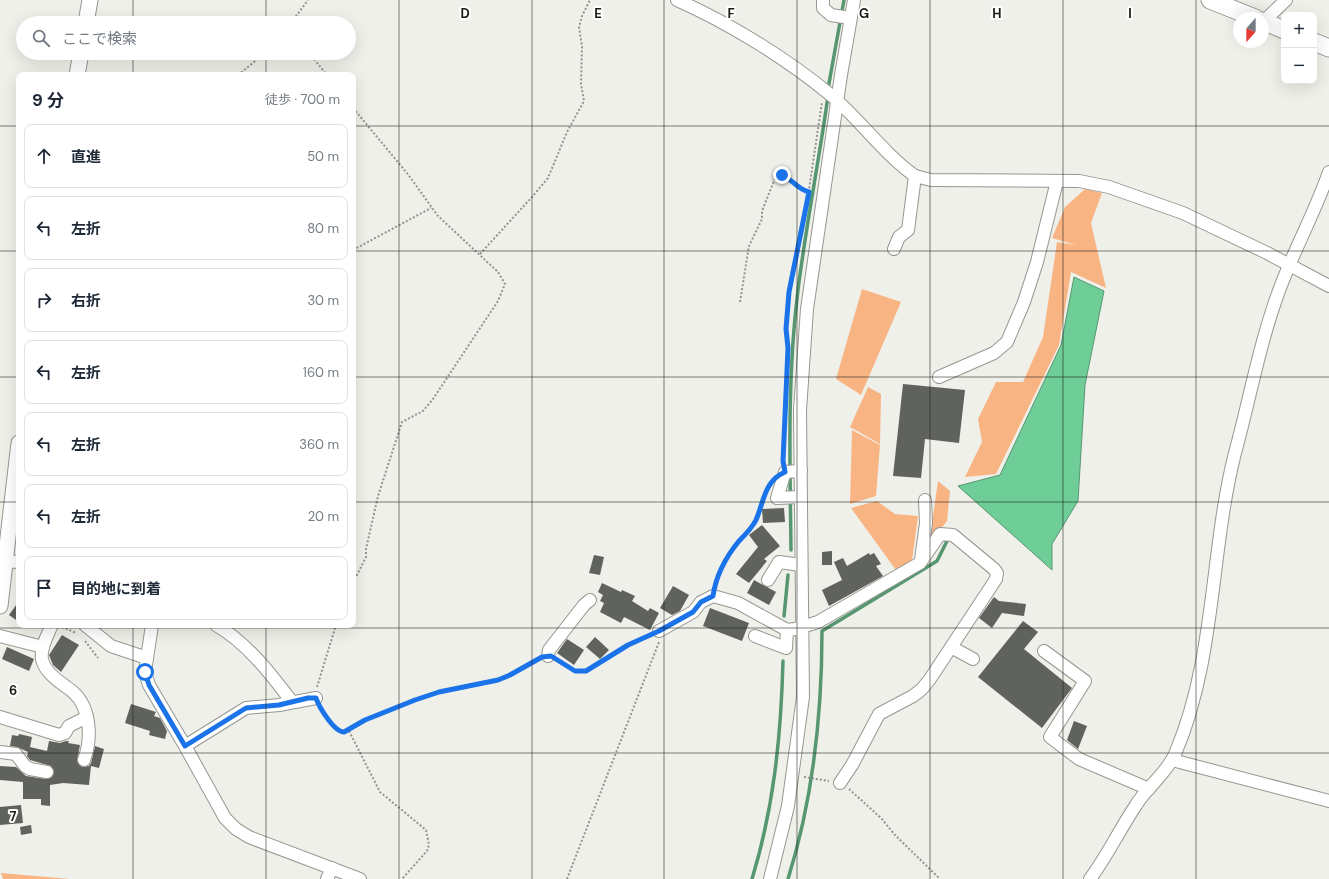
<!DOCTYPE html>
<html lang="ja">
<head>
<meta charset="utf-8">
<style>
  :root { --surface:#fff; --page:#f6f6f7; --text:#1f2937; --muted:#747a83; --line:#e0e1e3 }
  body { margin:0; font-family:"DM Sans","Noto Sans JP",sans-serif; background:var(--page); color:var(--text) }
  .controls { position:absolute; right:12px; top:12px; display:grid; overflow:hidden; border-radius:8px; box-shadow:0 4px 16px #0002 }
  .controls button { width:36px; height:36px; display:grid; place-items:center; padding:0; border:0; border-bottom:1px solid var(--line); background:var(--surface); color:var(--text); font:20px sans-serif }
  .compass { position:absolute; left:1233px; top:12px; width:36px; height:36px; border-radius:50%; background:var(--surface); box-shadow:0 4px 16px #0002; rotate:201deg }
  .stop { position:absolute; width:12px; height:12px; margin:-9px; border:3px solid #1a73e8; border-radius:50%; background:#fff }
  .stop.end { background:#1a73e8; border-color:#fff; box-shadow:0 1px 4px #0008 }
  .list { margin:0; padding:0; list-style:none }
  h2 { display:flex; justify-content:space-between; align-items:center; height:52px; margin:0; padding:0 16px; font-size:17px }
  h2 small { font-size:13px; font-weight:400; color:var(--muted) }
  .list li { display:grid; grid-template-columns:26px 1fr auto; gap:12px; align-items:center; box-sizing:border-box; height:64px; margin:0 8px 8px; padding:0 8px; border:1px solid var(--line); border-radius:8px }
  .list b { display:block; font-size:15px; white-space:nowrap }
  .list em { font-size:13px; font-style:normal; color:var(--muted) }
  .icon { flex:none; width:22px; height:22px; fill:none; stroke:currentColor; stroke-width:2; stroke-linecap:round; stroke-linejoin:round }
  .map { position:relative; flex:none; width:1329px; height:879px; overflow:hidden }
  .search { position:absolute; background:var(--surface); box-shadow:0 4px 16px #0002; left:16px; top:16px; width:340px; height:44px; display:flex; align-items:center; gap:10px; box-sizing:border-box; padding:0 14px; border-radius:22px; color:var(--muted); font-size:15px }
  .panel { position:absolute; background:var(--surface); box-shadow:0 4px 16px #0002; left:16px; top:72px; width:340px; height:556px; border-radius:8px }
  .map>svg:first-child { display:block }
  .green { fill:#f9b483 }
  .water { fill:#6fcd97; stroke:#569771 }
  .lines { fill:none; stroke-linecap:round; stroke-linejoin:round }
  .stream { stroke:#569771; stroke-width:3.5 }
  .building { fill:#5f625d }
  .minor-casing { stroke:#979791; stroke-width:14 }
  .major-casing { stroke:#979791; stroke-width:17 }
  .highway-casing { stroke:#979791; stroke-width:19 }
  .path { stroke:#94948f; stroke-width:2; stroke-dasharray:2 2; stroke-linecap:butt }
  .minor { stroke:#fff; stroke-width:12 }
  .major { stroke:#fff; stroke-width:15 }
  .highway { stroke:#fff; stroke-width:17 }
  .route { stroke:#1a73e8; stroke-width:5 }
  .grid { fill:none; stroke:#1a1a17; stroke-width:1; stroke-opacity:0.55 }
  .grid-label { font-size:13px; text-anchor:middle; font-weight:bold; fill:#1a1a17; stroke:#fffffe; stroke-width:4; stroke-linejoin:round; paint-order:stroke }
</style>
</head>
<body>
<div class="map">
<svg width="1329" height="879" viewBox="0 0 1329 879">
  <rect width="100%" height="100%" fill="#f0f0ea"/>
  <g class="green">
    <polygon points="1085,189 1102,193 1091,223 1106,288 1071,272 1059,345 996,474 965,477 982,442 978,419 996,382 1023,382 1043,337 1057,242 1076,245 1052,238 1065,207"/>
    <polygon points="862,289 901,302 861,395 836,379"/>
    <polygon points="868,387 881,394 880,444 850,427"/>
    <polygon points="852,430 880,445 876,496 850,504"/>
    <polygon points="938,481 950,491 947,521 929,544"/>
    <polygon points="877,501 895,514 918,516 912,561 896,570 851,508"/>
    <polygon points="1,873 70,879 3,879"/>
  </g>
  <polygon class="water" points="1074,277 1104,291 1085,385 1078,501 1052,544 1052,570 958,486 1000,475 1061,345"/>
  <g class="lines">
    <g class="stream">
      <polyline points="828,89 844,0"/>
      <path d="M791 550C790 463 787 377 798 290 806 225 819 161 828 96"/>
      <polyline points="784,616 788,575"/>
      <path d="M752 879C774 807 781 736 783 661"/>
      <path d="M788 879C813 799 822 715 822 631L937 561 948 539"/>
    </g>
  </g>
  <g class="building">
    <polygon points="903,384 965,390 959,443 925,439 921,478 893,476"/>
    <polygon points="784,508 785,522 763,523 762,509"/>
    <polygon points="762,525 780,546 764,559 767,561 749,583 736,574 758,547 749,535"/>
    <polygon points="832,551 832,565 822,565 822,552"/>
    <polygon points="869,553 870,555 874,553 881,564 876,566 883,576 829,606 822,590 842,580 834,562 843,558 847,566"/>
    <polygon points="594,555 604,557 600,575 589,573"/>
    <polygon points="754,580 776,592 769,605 747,593"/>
    <polygon points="602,583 621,592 622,590 635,596 632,601 648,611 650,608 659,613 650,630 624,617 621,623 600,612 604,603 600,601 603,595 598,592"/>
    <polygon points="673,586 689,595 680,611 672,615 660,608"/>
    <polygon points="994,597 999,601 1026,604 1024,616 1002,613 992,628 979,618"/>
    <polygon points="19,601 19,622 9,615"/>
    <polygon points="710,608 749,623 742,641 703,626"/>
    <polygon points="1023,621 1038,632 1024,649 1072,688 1042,728 978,677"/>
    <polygon points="62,635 79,645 61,672 53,665 49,655"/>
    <polygon points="595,637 609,650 600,659 586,647"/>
    <polygon points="567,639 584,650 574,665 557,653"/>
    <polygon points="7,647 34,659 29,671 2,659"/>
    <polygon points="131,704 156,712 154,716 160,718 167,731 165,739 149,735 150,731 125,723"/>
    <polygon points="1074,721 1087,726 1078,749 1067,740"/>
    <polygon points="19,734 32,737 30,747 47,751 49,741 60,743 66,741 69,741 68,743 80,745 77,761 82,767 89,766 91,763 95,746 104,749 99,768 91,766 89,785 63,783 50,785 50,806 41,805 41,799 23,799 23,782 0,780 0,766 16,767 26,776 46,779 52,777 54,773 51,766 30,760 27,756 28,752 17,747 10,746 12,735 18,736"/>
    <polygon points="21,805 23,823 0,825 0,807"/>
    <polygon points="31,825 32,833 21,835 20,827"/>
  </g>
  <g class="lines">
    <defs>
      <g id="minor">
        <path d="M677 0C731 24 787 59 832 96 861 121 884 154 915 176L931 180 1079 181 1109 187 1183 213 1267 253 1329 286"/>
        <polyline points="823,0 823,8 831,15 850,18"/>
        <polyline points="1264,21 1286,0"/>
        <polyline points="894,249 899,237 908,230 915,176"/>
        <polyline points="939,377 994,353 1007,342 1024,302 1037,262 1057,181"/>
        <polyline points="800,497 777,498 785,472 801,471"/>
        <polyline points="921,560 926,523 925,500"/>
        <polyline points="0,561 19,562"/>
        <polyline points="768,580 779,562 801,565"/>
        <polyline points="85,625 111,646 147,658"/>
        <polyline points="152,625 145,672 149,685 185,746 225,818 236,829 249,837 360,879"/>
        <path d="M216 625C247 643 270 673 292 702"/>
        <path d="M51 627C47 636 40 649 42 659 45 674 62 683 73 692 91 708 92 739 84 760"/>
        <polyline points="659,631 693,612 701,602 713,596 738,603 787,630 795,629 818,622 920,563 940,534 953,535 994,569 997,573 996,579 930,679 922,689 913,696 879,714 852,765 840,783"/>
        <polyline points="0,636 43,647"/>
        <polyline points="755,636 786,648 787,630"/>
        <polyline points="951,647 973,659"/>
        <polyline points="1044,651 1085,681 1050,737 1079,759 1149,789"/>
        <polyline points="548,656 549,650 584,605 590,600"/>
        <polyline points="0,717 59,735 65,733 69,726 87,717"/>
        <polyline points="185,746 246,708 279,705 316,698"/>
        <polyline points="0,752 16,754 25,766 30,769 47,772"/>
        <polyline points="1172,760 1329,801"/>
        <polyline points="327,879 332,868"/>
        <polyline points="770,879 788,806 803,697 800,410 807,309 841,75 854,0"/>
        <path d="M1090 879C1107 856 1120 829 1136 805 1147 787 1166 774 1175 754 1216 659 1210 551 1235 453 1250 398 1260 341 1280 288 1295 248 1315 212 1329 172"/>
      </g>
      <g id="major">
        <polyline points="86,23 90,0"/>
        <polyline points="77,75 81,53"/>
        <polyline points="0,606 19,443"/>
      </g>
      <g id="highway">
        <polyline points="1210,0 1255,18"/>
        <polyline points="1263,21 1284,30"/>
        <polyline points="1314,42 1329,48"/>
      </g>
    </defs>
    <use href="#minor" class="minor-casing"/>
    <use href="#major" class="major-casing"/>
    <use href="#highway" class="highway-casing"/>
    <g class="path">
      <polyline points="291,23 308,0"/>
      <polyline points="309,53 327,75"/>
      <polyline points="238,75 265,53"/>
      <polyline points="353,108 407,173 438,216 498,272 505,284 498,301 433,399 423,411 402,422 378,496 366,549 366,557 353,583"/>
      <polyline points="353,250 431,208"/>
      <polyline points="480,254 532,197 548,178 567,132 584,101 581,84 582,47 579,27 582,16 590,0"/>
      <path d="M740 302 749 246 762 219V211L776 176C790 173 796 190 809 192"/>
      <polyline points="783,462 784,412 788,348 786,329 789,292 804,223 822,102"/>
      <polyline points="714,585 722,566 729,554 756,520 767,490"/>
      <polyline points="62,627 76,633"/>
      <polyline points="85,641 98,658"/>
      <polyline points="558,660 575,671 586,671 628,645 650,635"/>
      <polyline points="317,687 336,625"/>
      <polyline points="320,708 336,730 344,732 365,720 415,700 439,692 498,679 510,675 539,659"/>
      <polyline points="349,731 380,792 426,830 429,845 427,851 402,879"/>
      <polyline points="804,777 829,781"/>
      <polyline points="849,789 881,818 895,835 940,879"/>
      <polyline points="567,879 659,642"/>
    </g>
    <use href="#minor" class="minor"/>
    <use href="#major" class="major"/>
    <use href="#highway" class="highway"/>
  </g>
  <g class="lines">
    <path class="route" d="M145 672 149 685 185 746 246 708 279 705 308 698H316C319 707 334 732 344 732L365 720 415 700 439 692 498 680 510 675 542 657 551 656 575 671H586L628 645 659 631 693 612 701 602 713 596C716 575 725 558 739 541 745 535 752 528 756 520 764 502 764 481 785 472L783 461 788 348 786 329 789 292 809 192C798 190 792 179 782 175"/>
  </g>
  <path class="grid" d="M133 0V23M266 0V23M399 0V879M532 0V879M664 0V879M797 0V879M930 0V879M1063 0V879M1196 0V879M133 53V75M266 53V75M0 126H19M353 126H1329M0 251H19M353 251H1329M0 377H19M353 377H1329M0 502H19M353 502H1329M133 625V879M266 625V879M0 628H1329M0 753H1329"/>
  <g class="grid-label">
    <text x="465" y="18">D</text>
    <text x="598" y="18">E</text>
    <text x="731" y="18">F</text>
    <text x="864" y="18">G</text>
    <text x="997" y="18">H</text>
    <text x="1130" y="18">I</text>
    <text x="13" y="695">6</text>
    <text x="13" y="821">7</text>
  </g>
</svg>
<div class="controls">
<button>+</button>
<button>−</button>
</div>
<svg class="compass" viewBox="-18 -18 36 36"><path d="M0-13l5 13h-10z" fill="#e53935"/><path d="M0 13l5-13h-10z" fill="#747a83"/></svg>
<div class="stop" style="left:145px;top:672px"></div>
<div class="stop end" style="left:782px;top:175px"></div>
<div class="search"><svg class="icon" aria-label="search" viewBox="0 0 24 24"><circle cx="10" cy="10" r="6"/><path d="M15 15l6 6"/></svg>ここで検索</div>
<section class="panel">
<h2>9 分<small>徒歩 · 700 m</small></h2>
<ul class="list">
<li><svg class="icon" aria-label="ahead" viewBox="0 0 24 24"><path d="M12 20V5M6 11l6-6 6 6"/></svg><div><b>直進</b></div><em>50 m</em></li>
<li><svg class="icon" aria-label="left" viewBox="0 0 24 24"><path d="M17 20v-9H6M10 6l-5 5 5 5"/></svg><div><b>左折</b></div><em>80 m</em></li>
<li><svg class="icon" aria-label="right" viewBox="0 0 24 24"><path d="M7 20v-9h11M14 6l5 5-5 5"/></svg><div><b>右折</b></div><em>30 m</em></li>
<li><svg class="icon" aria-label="left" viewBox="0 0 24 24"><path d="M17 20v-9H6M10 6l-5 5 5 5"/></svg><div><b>左折</b></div><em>160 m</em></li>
<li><svg class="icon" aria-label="left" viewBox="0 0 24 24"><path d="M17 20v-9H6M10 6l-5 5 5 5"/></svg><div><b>左折</b></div><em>360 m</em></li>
<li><svg class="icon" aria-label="left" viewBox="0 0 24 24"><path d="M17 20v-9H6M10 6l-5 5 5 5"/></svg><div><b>左折</b></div><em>20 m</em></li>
<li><svg class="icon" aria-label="arrive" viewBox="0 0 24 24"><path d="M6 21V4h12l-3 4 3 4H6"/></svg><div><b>目的地に到着</b></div></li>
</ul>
</section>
</div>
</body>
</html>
